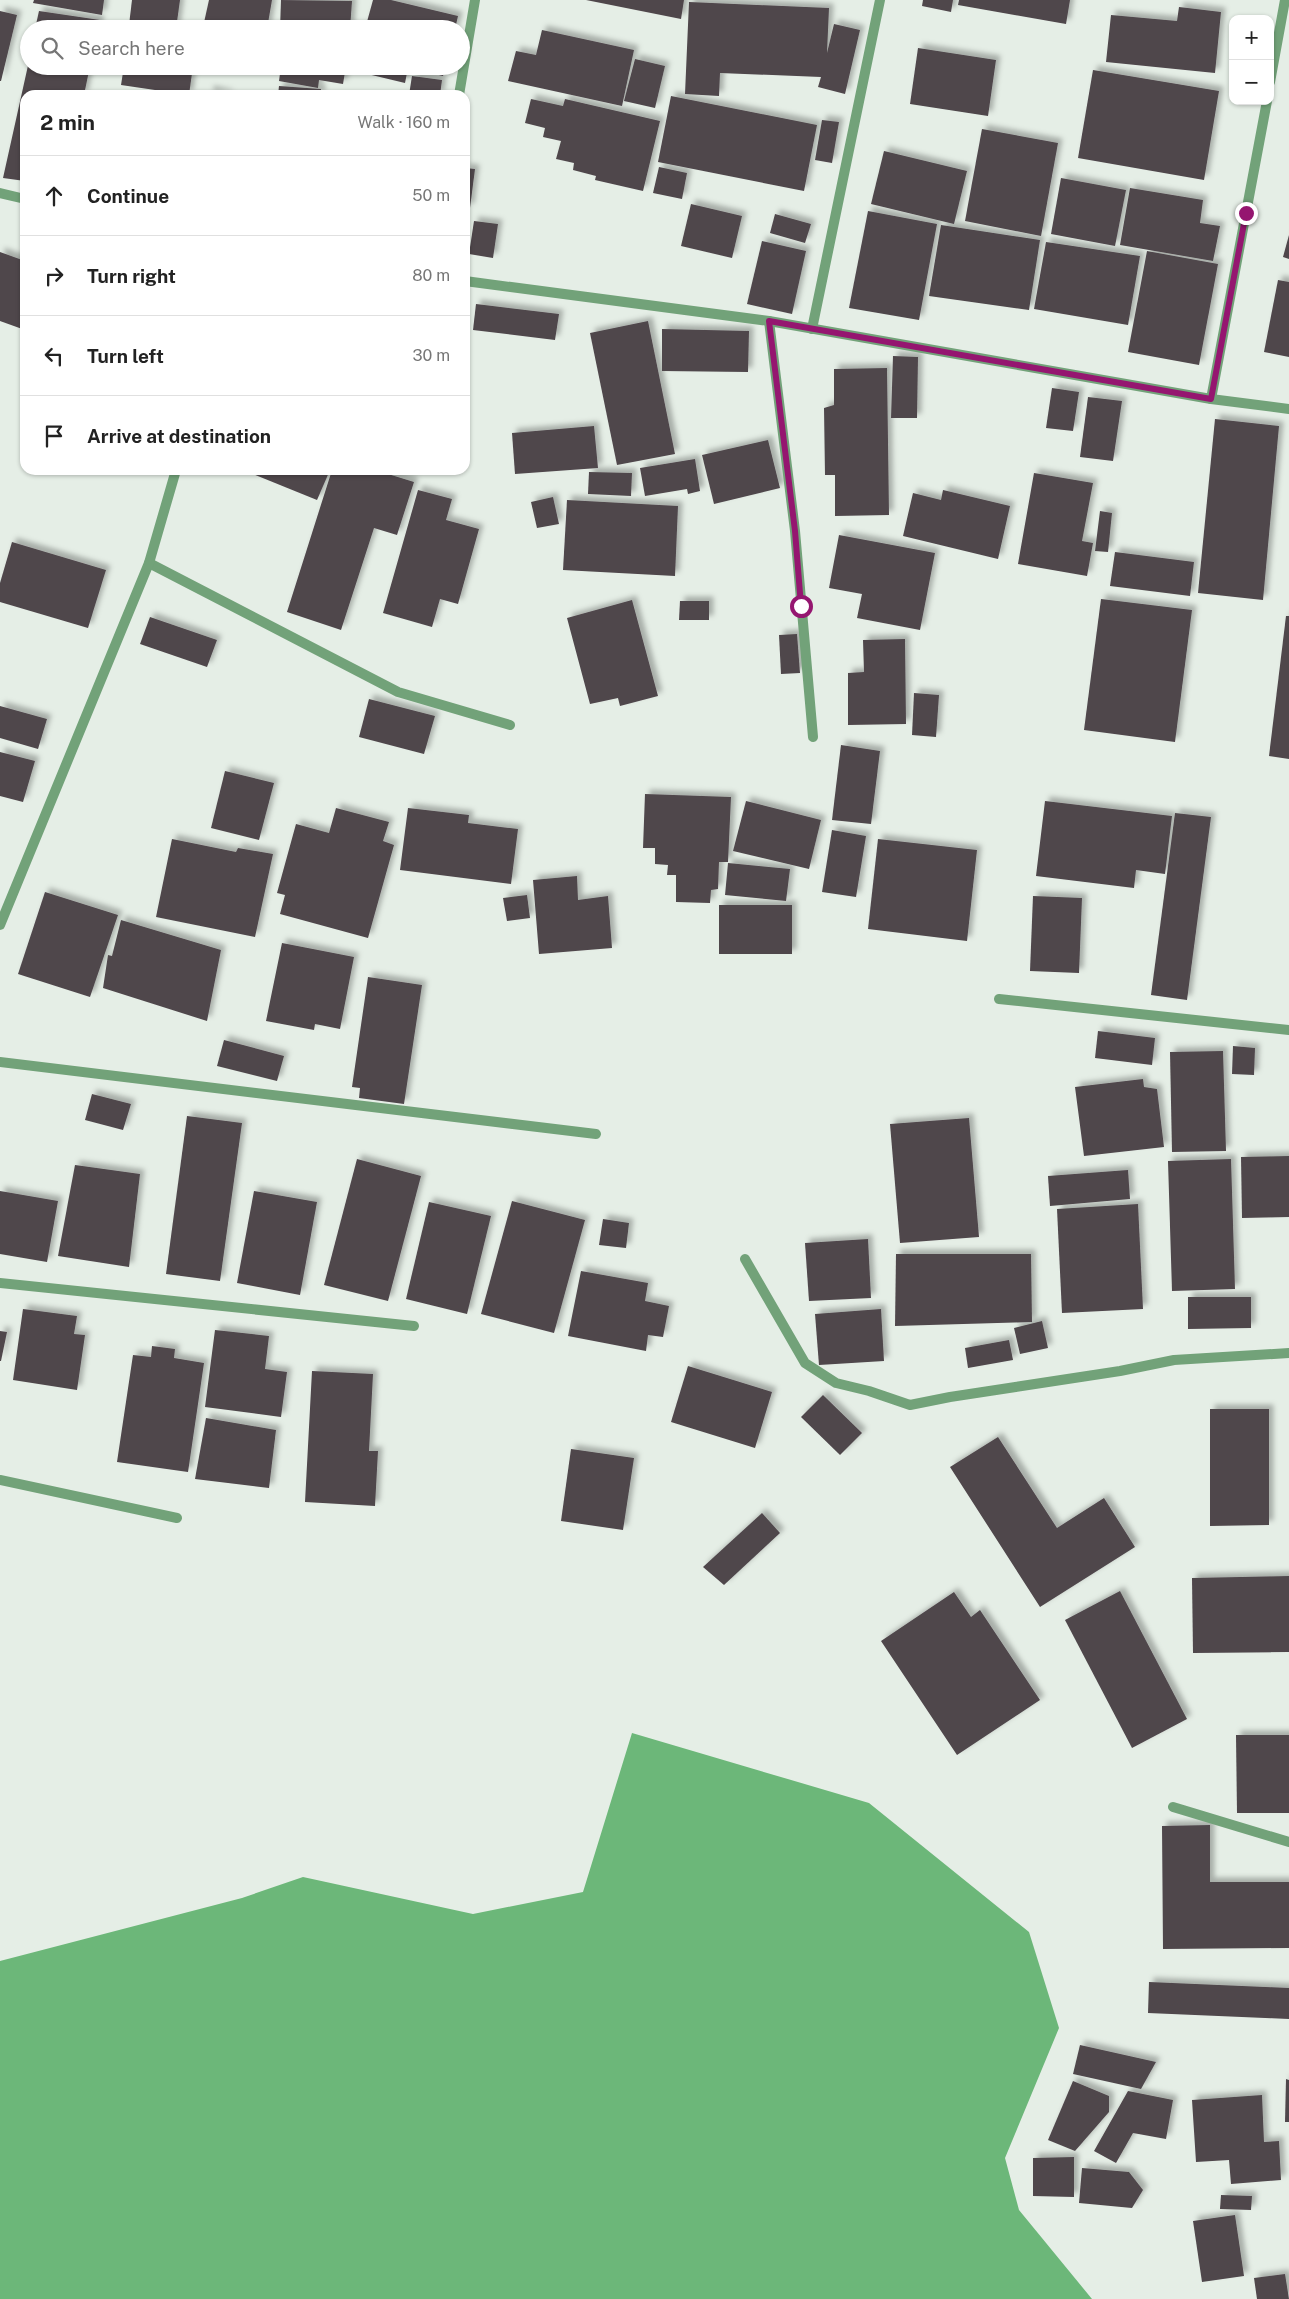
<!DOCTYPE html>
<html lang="en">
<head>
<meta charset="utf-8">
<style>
  :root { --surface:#fff; --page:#f2f2f2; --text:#222; --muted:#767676; --line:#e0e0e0 }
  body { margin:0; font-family:"Public Sans",sans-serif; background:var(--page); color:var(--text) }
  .controls { position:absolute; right:15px; top:15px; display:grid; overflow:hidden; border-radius:10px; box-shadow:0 1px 4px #0004 }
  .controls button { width:45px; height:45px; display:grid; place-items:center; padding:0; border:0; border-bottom:1px solid var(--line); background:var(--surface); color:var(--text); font:25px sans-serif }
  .stop { position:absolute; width:15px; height:15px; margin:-11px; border:4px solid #951670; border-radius:50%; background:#fff }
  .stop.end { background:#951670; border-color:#fff; box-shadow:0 1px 5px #0008 }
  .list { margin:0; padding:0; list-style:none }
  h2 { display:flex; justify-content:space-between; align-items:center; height:65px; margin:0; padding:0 20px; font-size:21px }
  h2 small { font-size:16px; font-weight:400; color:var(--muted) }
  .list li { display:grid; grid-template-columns:32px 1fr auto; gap:15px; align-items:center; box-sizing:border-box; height:80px; padding:0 20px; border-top:1px solid var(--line) }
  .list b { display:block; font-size:19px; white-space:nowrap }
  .list em { font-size:16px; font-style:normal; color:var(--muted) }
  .icon { flex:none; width:28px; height:28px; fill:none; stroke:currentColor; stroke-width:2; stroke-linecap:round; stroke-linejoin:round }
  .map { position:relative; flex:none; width:1289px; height:2299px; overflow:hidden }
  .search { position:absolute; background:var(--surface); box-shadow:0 1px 4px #0004; left:20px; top:20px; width:450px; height:55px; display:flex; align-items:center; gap:12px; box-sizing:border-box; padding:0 18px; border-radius:28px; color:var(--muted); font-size:19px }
  .panel { position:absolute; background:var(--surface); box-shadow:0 1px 4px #0004; left:20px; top:90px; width:450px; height:385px; border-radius:15px }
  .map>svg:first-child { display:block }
  .water { fill:#6cb779 }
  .building { fill:#4f464b; filter:url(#shadow) }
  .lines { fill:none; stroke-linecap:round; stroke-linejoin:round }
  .minor { stroke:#72a279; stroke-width:10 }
  .route { stroke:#951670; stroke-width:6 }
</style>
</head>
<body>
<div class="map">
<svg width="1289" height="2299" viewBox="0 0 1289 2299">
  <defs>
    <filter id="shadow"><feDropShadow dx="4.5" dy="-4.5" stdDeviation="2.5" flood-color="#0004"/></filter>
  </defs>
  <rect width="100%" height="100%" fill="#e5eee6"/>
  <polygon class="water" points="632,1733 869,1803 1029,1932 1059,2028 1005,2158 1019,2210 1092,2299 0,2299 0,1961 242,1898 303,1877 473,1914 583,1892"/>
  <g class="building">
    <polygon points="34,0 104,0 102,15 33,3"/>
    <polygon points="132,0 180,0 176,29 129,25"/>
    <polygon points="209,0 272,0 267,29 203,27"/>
    <polygon points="281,0 352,1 350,29 280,29"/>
    <polygon points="373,0 391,0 458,16 455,29 365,29"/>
    <polygon points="586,0 684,0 681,19"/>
    <polygon points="923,0 953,0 951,12 922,6"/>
    <polygon points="959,0 1070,0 1066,24 958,5"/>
    <polygon points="689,2 829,8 827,53 834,24 860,30 845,94 818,87 821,77 720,73 719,96 685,94"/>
    <polygon points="1179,7 1221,12 1215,73 1106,62 1111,15 1177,21"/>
    <polygon points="0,11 17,15 1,81 0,81"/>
    <polygon points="39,11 100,20 98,29 35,29"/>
    <polygon points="542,30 634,50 622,106 508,81 516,51 536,55"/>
    <polygon points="918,48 996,60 988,116 910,104"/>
    <polygon points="635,59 665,66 655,108 624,101"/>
    <polygon points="29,61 29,66 90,66 84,95 25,95 25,181 3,178"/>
    <polygon points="124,66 193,66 189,95 121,85"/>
    <polygon points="281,66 346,66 343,84 319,80 318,88 279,81"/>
    <polygon points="356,66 446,66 443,76 408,68 405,83 355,71"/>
    <polygon points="1093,70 1219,91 1204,180 1078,158"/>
    <polygon points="412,76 442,80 440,95 409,95"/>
    <polygon points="279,86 321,89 321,95 278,95"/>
    <polygon points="209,90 229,94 229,95 209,95"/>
    <polygon points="671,96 817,125 804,191 658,162"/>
    <polygon points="531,99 563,106 565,99 660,121 643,191 595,180 596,176 573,170 574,163 556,159 561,141 543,137 545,128 525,123"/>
    <polygon points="822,120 839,122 832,163 815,160"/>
    <polygon points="982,129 1058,143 1041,236 965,221"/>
    <polygon points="884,151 967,171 954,224 871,204"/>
    <polygon points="659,167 687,173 682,199 653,193"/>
    <polygon points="465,168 475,169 470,208 465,207"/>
    <polygon points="1061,178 1126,190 1115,246 1051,234"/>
    <polygon points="1130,188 1203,200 1200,223 1220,226 1213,261 1120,245"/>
    <polygon points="691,204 742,216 732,258 681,246"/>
    <polygon points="868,211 937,224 919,320 849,308"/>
    <polygon points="775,214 811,224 805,243 770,233"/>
    <polygon points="474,221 498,224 493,258 469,254"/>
    <polygon points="941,225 1040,240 1029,310 929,296"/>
    <polygon points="1289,235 1289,259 1283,257"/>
    <polygon points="762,241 806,251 792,314 747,304"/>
    <polygon points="1046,242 1140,256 1128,325 1034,309"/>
    <polygon points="1147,251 1218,264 1199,365 1128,352"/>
    <polygon points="0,252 25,261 25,330 0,321"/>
    <polygon points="1278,280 1289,282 1289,357 1264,352"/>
    <polygon points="476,304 559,314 555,340 473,330"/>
    <polygon points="648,321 675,454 617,465 590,333"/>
    <polygon points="662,329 749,331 748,372 662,371"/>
    <polygon points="893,356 918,357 917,418 891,418"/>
    <polygon points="887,368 889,515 835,516 835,475 825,475 824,408 834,405 834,369"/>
    <polygon points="1052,388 1079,392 1073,431 1046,428"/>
    <polygon points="1088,397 1122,401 1113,461 1080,457"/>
    <polygon points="1215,419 1279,426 1263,600 1198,593"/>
    <polygon points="594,426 598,468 515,474 512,433"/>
    <polygon points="768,440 780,488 714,504 702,455"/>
    <polygon points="695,459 700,491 688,494 687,489 645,496 640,468"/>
    <polygon points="243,470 330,470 317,500"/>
    <polygon points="332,470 375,470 414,482 397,535 374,528 341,630 287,612"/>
    <polygon points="417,470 440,470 439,474"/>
    <polygon points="589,472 632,473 631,496 588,494"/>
    <polygon points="1034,473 1093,483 1082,541 1093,543 1087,576 1018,564"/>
    <polygon points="418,490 452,499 446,520 479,529 458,604 440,599 432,627 383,613"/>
    <polygon points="943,490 1010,506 998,559 903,536 913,493 941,500"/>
    <polygon points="553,497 559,524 537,528 531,502"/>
    <polygon points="567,500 678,506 675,576 563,570"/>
    <polygon points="1100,511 1112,513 1108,552 1095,551"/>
    <polygon points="839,535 935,553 920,630 857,618 862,594 829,588"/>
    <polygon points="12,542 106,570 88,628 0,602 0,583"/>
    <polygon points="1115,552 1194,562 1190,596 1110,586"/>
    <polygon points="1101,599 1192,610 1175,742 1084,730"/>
    <polygon points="632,600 658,696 620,706 618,698 590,704 567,618"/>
    <polygon points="680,601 709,601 709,620 679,620"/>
    <polygon points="1286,616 1289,616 1289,759 1269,756"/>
    <polygon points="150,617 217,640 207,667 140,644"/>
    <polygon points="797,634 800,673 781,674 779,635"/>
    <polygon points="905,639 906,724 848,725 848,673 864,672 863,640"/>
    <polygon points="914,693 939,695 936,737 912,735"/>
    <polygon points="369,699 435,716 424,754 359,737"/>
    <polygon points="0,706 47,719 38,749 0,738"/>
    <polygon points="841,745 880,751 871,824 832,820"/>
    <polygon points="0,752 35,761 23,802 0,796"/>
    <polygon points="225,771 274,783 259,840 211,828"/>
    <polygon points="645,794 731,797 728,862 719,862 718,889 711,890 710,903 676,902 676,875 667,875 668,865 655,864 655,848 643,848"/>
    <polygon points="746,801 821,820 809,869 733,851"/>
    <polygon points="1045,801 1172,816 1165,874 1136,870 1134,888 1036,876"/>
    <polygon points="336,808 389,822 383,841 394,845 368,938 280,914 285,895 277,893 296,824 329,833"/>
    <polygon points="408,808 469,815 468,823 518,829 511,884 400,870"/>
    <polygon points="1175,813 1211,817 1187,1000 1151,995"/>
    <polygon points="832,830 866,836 856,897 822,892"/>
    <polygon points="172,839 236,852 238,848 273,854 255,937 156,917"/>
    <polygon points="878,839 977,850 967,941 868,929"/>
    <polygon points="728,863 790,869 786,901 725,895"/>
    <polygon points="577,876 578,900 608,896 612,948 539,954 533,880"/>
    <polygon points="45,892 118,915 90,997 18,974"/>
    <polygon points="527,895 530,918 507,921 503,898"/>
    <polygon points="1033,896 1082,898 1079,973 1030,971"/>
    <rect x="719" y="905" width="73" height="49"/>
    <polygon points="121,920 221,950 207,1021 103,988 108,955 112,956"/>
    <polygon points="282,943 354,957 340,1029 315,1024 314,1030 266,1021"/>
    <polygon points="368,977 422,985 404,1104 359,1098 360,1088 352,1087"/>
    <polygon points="1098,1031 1155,1038 1152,1065 1095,1058"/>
    <polygon points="224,1040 284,1056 277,1081 217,1066"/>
    <polygon points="1233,1046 1255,1048 1254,1075 1232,1074"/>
    <polygon points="1223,1051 1226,1151 1172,1152 1170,1052"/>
    <polygon points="1143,1079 1144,1087 1157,1089 1164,1147 1084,1156 1075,1087"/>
    <polygon points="92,1094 131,1104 123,1130 85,1120"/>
    <polygon points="187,1116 242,1123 220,1281 166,1274"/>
    <polygon points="969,1118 979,1237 900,1243 890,1124"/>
    <polygon points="1289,1156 1289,1217 1242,1218 1241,1157"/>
    <polygon points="357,1159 421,1176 388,1301 324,1285"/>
    <polygon points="1231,1159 1235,1289 1172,1291 1168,1161"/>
    <polygon points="75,1165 140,1174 129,1267 58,1256"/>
    <polygon points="1128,1170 1130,1199 1050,1206 1048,1176"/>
    <polygon points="0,1191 58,1201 47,1262 0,1254"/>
    <polygon points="254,1191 317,1202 300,1295 237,1283"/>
    <polygon points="512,1201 585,1220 554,1333 481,1314"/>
    <polygon points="429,1202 491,1216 467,1314 406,1299"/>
    <polygon points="1138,1204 1143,1309 1062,1313 1057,1209"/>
    <polygon points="603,1219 629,1223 626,1248 599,1245"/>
    <polygon points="868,1239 871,1298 809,1301 805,1243"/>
    <polygon points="896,1254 1031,1254 1032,1322 895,1326"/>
    <polygon points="581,1271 648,1283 645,1301 669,1306 663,1337 648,1335 646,1351 568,1336"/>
    <polygon points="1188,1297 1251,1297 1251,1328 1188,1329"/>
    <polygon points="23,1309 77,1316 74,1334 85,1335 77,1390 13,1380"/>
    <polygon points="881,1309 884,1361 819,1365 815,1314"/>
    <polygon points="1042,1321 1048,1348 1020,1354 1014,1328"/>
    <polygon points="215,1330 269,1336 265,1369 287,1372 281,1417 205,1407"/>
    <polygon points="0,1331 7,1332 1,1361 0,1361"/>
    <polygon points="1009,1340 1013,1360 968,1368 965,1348"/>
    <polygon points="152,1346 175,1349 174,1358 204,1363 188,1472 117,1462 133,1355 151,1357"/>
    <polygon points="688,1366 772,1392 755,1448 671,1422"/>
    <polygon points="312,1371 373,1374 369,1451 378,1451 375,1506 305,1502"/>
    <polygon points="823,1395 862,1433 840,1455 801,1417"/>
    <polygon points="1210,1409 1269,1409 1269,1525 1210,1526"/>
    <polygon points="206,1418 276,1430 269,1488 195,1479"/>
    <polygon points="998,1437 1057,1528 1104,1498 1135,1547 1040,1607 950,1467"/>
    <polygon points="571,1449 634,1458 623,1530 561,1521"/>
    <polygon points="762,1513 780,1533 724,1585 703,1567"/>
    <polygon points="1289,1576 1289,1652 1193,1653 1192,1578"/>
    <polygon points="1120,1591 1187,1719 1132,1748 1065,1620"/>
    <polygon points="954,1592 971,1617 980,1610 1040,1700 957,1755 881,1641"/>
    <polygon points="1236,1735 1289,1735 1289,1813 1237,1813"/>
    <polygon points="1210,1825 1210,1882 1289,1882 1289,1948 1163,1949 1162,1826"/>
    <polygon points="1149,1982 1289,1988 1289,2019 1148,2013"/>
    <polygon points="1080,2045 1156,2062 1141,2089 1073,2074"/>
    <polygon points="1286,2079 1289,2080 1289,2122 1285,2122"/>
    <polygon points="1073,2081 1109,2096 1109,2112 1075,2151 1048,2140"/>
    <polygon points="1128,2091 1173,2100 1166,2139 1133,2133 1116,2163 1094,2151"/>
    <polygon points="1262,2095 1264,2142 1279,2141 1281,2180 1231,2184 1229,2160 1196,2162 1192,2100"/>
    <polygon points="1074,2157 1074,2197 1033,2196 1033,2158"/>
    <polygon points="1082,2168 1129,2172 1143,2190 1132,2208 1079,2203"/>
    <polygon points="1221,2195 1252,2196 1251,2210 1220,2209"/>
    <polygon points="1235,2215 1244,2276 1202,2282 1193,2221"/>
    <polygon points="1285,2274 1289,2299 1257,2299 1254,2278"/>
  </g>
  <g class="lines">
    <g class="minor">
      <polyline points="1270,82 1285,0"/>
      <polyline points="459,95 475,0"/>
      <polyline points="0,193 25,199"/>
      <polyline points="465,281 769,321 1211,399 1289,409"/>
      <polyline points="769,321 795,531 813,737"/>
      <polyline points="812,329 880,0"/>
      <polyline points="1211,399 1267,101"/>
      <polyline points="149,563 398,692 510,725"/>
      <polyline points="0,925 149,563 176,470"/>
      <polyline points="999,999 1289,1030"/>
      <polyline points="0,1062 596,1134"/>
      <polyline points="745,1259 805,1363 836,1383 869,1391 910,1405 950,1397 1120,1371 1174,1360 1289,1353"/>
      <polyline points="0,1283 414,1326"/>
      <polyline points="0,1480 177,1518"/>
      <polyline points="1173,1807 1289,1842"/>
    </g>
  </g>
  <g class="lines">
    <polyline class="route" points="801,606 795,531 769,321 1211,399 1246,213"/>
  </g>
</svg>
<div class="controls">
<button>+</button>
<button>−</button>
</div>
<div class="stop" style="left:801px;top:606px"></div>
<div class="stop end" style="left:1246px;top:213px"></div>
<div class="search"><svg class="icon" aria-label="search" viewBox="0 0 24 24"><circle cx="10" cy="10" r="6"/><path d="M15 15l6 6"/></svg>Search here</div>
<section class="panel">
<h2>2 min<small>Walk · 160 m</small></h2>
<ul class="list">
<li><svg class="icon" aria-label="ahead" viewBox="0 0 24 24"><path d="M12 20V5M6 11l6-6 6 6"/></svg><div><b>Continue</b></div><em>50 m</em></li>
<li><svg class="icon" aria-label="right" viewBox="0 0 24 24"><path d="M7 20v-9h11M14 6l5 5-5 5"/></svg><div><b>Turn right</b></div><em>80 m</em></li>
<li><svg class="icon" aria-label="left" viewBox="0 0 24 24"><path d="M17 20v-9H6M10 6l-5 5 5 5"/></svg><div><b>Turn left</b></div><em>30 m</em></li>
<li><svg class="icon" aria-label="arrive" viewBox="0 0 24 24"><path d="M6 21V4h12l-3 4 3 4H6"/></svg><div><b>Arrive at destination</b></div></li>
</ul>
</section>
</div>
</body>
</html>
